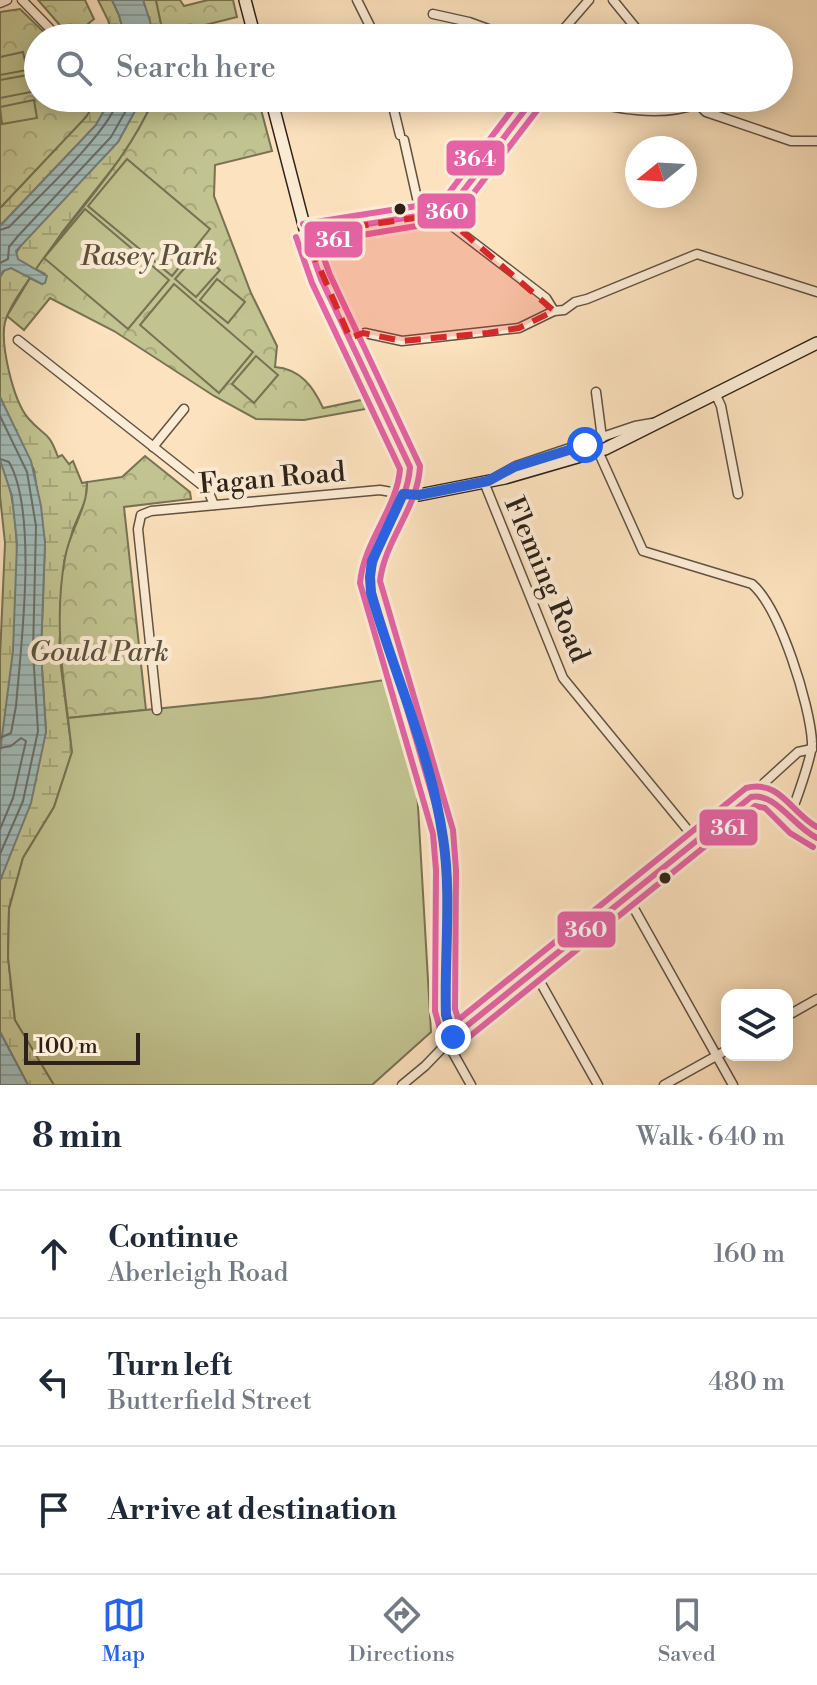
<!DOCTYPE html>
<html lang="en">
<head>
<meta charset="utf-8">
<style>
  :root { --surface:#fff; --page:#f2f2f3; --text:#1f2937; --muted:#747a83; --line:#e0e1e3; --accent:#2563eb }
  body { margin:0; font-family:"Libre Bodoni",serif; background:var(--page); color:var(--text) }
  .controls { position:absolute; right:24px; bottom:24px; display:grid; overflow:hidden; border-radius:16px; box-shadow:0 4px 20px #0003 }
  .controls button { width:72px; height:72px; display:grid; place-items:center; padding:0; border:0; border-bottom:2px solid var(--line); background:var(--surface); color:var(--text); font:40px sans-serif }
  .compass { position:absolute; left:625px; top:136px; width:72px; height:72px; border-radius:50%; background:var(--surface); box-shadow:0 4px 20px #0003; rotate:252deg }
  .scale { position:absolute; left:24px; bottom:20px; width:116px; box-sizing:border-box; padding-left:8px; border:4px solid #2d2219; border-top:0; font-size:22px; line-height:28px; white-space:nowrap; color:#2d2219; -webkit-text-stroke:6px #fdecd5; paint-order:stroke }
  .stop { position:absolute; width:24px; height:24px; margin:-18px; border:6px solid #2563eb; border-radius:50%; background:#fff }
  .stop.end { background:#2563eb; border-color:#fff; box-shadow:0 2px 8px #0008 }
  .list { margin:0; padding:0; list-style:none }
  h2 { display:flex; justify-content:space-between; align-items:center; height:104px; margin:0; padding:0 32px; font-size:34px }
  h2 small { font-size:26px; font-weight:400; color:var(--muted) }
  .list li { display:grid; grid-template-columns:52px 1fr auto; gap:24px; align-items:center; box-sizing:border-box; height:128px; padding:0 32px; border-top:2px solid var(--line) }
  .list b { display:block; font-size:30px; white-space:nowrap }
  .list p { margin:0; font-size:26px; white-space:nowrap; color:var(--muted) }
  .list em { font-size:26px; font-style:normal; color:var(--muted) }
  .icon { flex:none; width:44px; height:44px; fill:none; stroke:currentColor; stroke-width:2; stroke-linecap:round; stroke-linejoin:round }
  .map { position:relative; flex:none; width:817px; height:1085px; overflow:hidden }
  .search { position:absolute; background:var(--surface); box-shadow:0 4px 20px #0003; left:24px; right:24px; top:24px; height:88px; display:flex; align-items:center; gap:20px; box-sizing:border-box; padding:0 28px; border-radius:44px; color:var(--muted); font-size:30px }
  .sheet { height:488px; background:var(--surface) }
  nav { display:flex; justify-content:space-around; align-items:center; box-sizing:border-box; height:112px; border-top:2px solid var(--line); background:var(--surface); font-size:22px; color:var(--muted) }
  nav a { display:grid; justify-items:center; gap:4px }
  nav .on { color:var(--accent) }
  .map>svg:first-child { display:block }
  .wetland { fill:url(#wetland-marsh); stroke:#777254; stroke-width:2 }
  .park { fill:url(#park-crowns); stroke:#777254; stroke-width:2 }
  .pitch { fill:#c1c390; stroke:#777254; stroke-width:2 }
  .water { fill:url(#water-rules); stroke:#737e7a; stroke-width:2 }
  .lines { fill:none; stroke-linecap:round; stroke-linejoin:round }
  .shore { stroke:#686f6a; stroke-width:2 }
  .street-casing { stroke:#615242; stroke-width:11 }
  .secondary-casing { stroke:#2d2219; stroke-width:14 }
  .street { stroke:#fdecd5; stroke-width:8 }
  .secondary { stroke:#fdecd5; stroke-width:11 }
  .bus-1-casing { stroke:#fdecd5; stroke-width:12 }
  .bus-2-casing { stroke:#fdecd5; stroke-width:12 }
  .bus-3-casing { stroke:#fdecd5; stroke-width:12 }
  .bus-1 { stroke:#e463a4; stroke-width:6 }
  .bus-2 { stroke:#e463a4; stroke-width:6 }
  .bus-3 { stroke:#e463a4; stroke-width:6 }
  .route { stroke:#2563eb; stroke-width:10 }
  .marked { fill:#d62828; fill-opacity:0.2; stroke:#d62828; stroke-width:6; stroke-dasharray:16 10; stroke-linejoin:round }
  .bus-dot { fill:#2d2219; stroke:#fdecd5; stroke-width:3 }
  .labels { text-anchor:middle; stroke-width:8; stroke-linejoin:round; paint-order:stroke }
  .park-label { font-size:28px; font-style:italic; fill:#59523d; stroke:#fdecd5 }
  .street-label { font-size:28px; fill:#2d2219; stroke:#fdecd5 }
  .line-badge { stroke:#fdecd5; stroke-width:3 }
  .badge-label { font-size:22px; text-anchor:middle; font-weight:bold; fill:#fff }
</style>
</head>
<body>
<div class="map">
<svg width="817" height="1085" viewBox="0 0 817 1085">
  <defs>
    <pattern id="wetland-marsh" width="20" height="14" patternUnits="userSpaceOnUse" patternTransform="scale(2)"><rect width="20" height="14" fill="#c1c390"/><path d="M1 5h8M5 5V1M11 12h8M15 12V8" fill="none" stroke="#a6a77c"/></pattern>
    <pattern id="park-crowns" width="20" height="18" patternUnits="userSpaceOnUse" patternTransform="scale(2)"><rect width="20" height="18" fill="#c1c390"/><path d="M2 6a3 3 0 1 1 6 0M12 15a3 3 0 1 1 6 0" fill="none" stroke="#a6a77c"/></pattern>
    <pattern id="water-rules" width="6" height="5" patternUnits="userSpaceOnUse" patternTransform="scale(2)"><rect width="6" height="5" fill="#a2bcba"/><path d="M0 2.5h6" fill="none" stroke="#8ca19f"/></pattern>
  </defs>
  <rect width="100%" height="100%" fill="#fce2be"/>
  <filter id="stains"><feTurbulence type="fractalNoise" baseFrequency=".0025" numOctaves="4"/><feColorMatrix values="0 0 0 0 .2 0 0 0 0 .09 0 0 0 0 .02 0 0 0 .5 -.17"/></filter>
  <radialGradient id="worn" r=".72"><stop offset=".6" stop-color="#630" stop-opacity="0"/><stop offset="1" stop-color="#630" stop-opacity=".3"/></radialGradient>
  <g class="wetland">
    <polygon points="98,0 112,0 119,15 125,38 113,38 108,20"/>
    <polygon points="143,0 156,0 164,38 153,38"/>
    <polygon points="98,98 111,98 96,125 0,226 0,208 86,117"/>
    <path d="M142 98H154L145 119 127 150 63 231 37 269 42 284 30 278C21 291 10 306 5 322 0 344 13 400 28 418 44 437 48 429 58 457L62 455 69 464 73 461 82 483 87 482 86 499 73 529 64 562 59 652 72 752 54 807 23 858 9 909 8 957 15 1020 54 1085H28L0 1032V881L46 732 41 652 45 543 34 470 0 397V277L24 241 118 142Z"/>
    <path d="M0 460C32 524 12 680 0 752V657L5 543 0 496Z"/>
  </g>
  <g class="park">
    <polygon points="38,0 85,0 94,19 71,38"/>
    <polygon points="156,0 180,0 184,6 208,0 233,0 237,17 193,28 194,38 164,38"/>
    <polygon points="20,9 50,38 38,38 38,98 98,98 86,117 0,208 0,12"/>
    <path d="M154 98H258L272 151 215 165 214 196 251 293 277 346 275 367C300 369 313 386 323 408L366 399 371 408 304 420 256 419 214 396 114 331 50 298 24 330 7 316 30 278 42 284 45 274 36 269C75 212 127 162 154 98Z"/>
    <path d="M145 456 190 492 191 499 124 507 146 710 68 718C61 665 55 611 65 558 69 532 88 508 87 482L122 477Z"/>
  </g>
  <g class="pitch">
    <polygon points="23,52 27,70 0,75 0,57"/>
    <polygon points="28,75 31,92 0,98 0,80"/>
    <polygon points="34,100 37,118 2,124 0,107"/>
    <polygon points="127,159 210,229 172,276 88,206"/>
    <polygon points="85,209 169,280 128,329 44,258"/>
    <polygon points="199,252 220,270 196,297 175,279"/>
    <polygon points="217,279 245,302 228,323 200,300"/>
    <polygon points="174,284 253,352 219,393 140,325"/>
    <polygon points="256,356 278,375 254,403 232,384"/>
    <polygon points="391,679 416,772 431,1032 372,1085 54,1085 15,1020 8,957 9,909 23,858 54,807 72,752 68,718 261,698"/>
  </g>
  <g class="water">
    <polygon points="112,0 143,0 150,21 153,38 125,38 119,15"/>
    <polygon points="111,98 142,98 118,142 16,251 18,259 47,276 45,283 42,284 11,268 3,271 0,277 0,226 96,125"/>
    <polygon points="0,397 31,461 41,506 45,543 41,652 46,732 31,803 0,881 0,752 13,651 17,543 12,496 0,460"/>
    <polygon points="0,1032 28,1085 0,1085"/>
  </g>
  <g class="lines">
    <g class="shore">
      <path d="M0 230 9 227C33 202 114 128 118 98"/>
      <polyline points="0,263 8,259 9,247 18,236 111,137 133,98"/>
      <polyline points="0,416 27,472 36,526 33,652 38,731 23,801 0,854"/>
      <path d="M0 459 9 462C38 513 21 646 16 706L11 733 0 738"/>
      <polyline points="0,748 11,746 21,738 26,741 13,798 0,829"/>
    </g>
    <defs>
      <g id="street">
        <polyline points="22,0 59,38"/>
        <polyline points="357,0 376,38"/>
        <polyline points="613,0 644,38"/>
        <polyline points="0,3 7,0"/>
        <polyline points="433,14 469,22 513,38"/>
        <polyline points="556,38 589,0"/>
        <polyline points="391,98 400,135"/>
        <path d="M581 98C616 110 662 117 697 104"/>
        <polyline points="692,98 706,112 791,141 817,141"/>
        <polyline points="404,140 421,216"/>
        <polyline points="442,214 452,226 546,298 554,311"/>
        <polyline points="305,234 448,211 534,98"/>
        <polyline points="350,338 365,333 402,341 519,328 554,311 564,310 575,302 587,299 697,254 817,292"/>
        <polyline points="18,340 208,490 214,505"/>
        <polyline points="596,392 602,438"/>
        <polyline points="715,393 721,406 738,494"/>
        <polyline points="153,447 184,409"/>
        <path d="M598 451 643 551 752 584C780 608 810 705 812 742 813 753 794 809 788 818"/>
        <polyline points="496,477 516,466 635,426 652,423"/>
        <polyline points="484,482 563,678 696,840"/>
        <polyline points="157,710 138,529 141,515 151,511 380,490 403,494"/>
        <polyline points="764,783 798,752 812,749"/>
        <polyline points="627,896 733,1085"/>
        <polyline points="534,971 598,1085"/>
        <polyline points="787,1016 817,999"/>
        <polyline points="447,1042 471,1085"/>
        <polyline points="402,1085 425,1066 453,1037"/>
        <polyline points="664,1085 727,1050"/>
      </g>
      <g id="secondary">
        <polyline points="245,0 255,38"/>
        <path d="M271 98 313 260 410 467C413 500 370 542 370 582L433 792 443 832 446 870 445 1010 453 1037 751 797C772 790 780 811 794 823 801 830 809 834 817 838"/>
        <polyline points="403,494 419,495 505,478 605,449 817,343"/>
      </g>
    </defs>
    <use href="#street" class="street-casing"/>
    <use href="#secondary" class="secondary-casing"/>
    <use href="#street" class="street"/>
    <use href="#secondary" class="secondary"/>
    <defs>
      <g id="bus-1">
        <path d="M305 234 321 279 410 467C407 509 375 540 370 582L443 832 446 870 445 1010 453 1037"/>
        <polyline points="305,234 448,211 534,98"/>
        <path d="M453 1037 751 797C775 792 793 826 817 838"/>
      </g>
      <g id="bus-2">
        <path d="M296 237 312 283 400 469C397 509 364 540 360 583L433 834 436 870 435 1011 443 1040"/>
        <polyline points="307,244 453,220 542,104"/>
        <polyline points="459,1045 755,806 765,808 790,833 813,847"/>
      </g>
      <g id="bus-3">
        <polyline points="303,224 442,202 521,98"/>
        <path d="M314 231 330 275 420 466C418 508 385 539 380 581L453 830 456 870 455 1009 463 1034"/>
        <path d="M447 1029 746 788C780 779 791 813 817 827"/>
      </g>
    </defs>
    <use href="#bus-1" class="bus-1-casing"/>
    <use href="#bus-2" class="bus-2-casing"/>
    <use href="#bus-3" class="bus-3-casing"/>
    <use href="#bus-1" class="bus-1"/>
    <use href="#bus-2" class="bus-2"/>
    <use href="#bus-3" class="bus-3"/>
  </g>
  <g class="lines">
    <path class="route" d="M453 1037 446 1015C444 956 452 896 443 838 431 754 394 674 371 593L370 577 372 561 403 494 419 495 488 481 514 467 585 445"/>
  </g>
  <path class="marked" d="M442 214 554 311 519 328 488 333 402 341 363 333 350 338 305 234Z"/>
  <g class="bus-dot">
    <circle cx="400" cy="209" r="7"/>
    <circle cx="665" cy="878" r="7"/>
  </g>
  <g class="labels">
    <g class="park-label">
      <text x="149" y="265">Rasey Park</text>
      <text x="99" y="661">Gould Park</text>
    </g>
    <g class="street-label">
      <text transform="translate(272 477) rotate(-5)" y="10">Fagan Road</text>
      <text transform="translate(548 579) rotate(67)" y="10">Fleming Road</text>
    </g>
  </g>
  <g class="line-badge">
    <rect x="445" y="139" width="61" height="38" rx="8" fill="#e463a4"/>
    <rect x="416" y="192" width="61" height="38" rx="8" fill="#e463a4"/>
    <rect x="303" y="220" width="61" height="39" rx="8" fill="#e463a4"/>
    <rect x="698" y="808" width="61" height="39" rx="8" fill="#e463a4"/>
    <rect x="556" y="910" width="61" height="39" rx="8" fill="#e463a4"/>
  </g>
  <g class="badge-label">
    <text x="475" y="166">364</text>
    <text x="447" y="219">360</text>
    <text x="334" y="247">361</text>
    <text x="729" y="835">361</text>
    <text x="586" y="937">360</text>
  </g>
  <rect width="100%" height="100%" filter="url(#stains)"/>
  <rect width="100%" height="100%" fill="url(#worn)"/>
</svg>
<div class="controls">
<button><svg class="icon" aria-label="layers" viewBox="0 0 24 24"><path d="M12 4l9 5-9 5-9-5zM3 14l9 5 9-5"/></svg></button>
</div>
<svg class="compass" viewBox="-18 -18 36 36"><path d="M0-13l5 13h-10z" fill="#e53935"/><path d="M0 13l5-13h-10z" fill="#747a83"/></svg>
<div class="scale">100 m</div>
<div class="stop" style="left:585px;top:445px"></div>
<div class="stop end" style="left:453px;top:1037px"></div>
<div class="search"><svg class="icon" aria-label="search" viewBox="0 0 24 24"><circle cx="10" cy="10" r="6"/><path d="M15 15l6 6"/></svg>Search here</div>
</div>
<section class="sheet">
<h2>8 min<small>Walk · 640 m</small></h2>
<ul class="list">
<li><svg class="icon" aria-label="ahead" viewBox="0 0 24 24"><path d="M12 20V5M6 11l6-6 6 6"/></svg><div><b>Continue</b><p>Aberleigh Road</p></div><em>160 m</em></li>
<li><svg class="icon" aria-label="left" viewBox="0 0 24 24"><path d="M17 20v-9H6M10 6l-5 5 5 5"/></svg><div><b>Turn left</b><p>Butterfield Street</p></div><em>480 m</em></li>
<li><svg class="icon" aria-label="arrive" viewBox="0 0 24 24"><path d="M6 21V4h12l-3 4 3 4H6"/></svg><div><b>Arrive at destination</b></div></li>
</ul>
</section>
<nav>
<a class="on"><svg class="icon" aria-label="map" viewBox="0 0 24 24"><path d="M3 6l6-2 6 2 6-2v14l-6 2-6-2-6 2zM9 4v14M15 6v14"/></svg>Map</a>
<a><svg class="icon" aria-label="directions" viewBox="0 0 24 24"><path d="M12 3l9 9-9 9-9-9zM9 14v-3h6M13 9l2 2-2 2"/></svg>Directions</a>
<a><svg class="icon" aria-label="saved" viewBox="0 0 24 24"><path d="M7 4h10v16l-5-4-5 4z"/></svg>Saved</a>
</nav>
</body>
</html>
